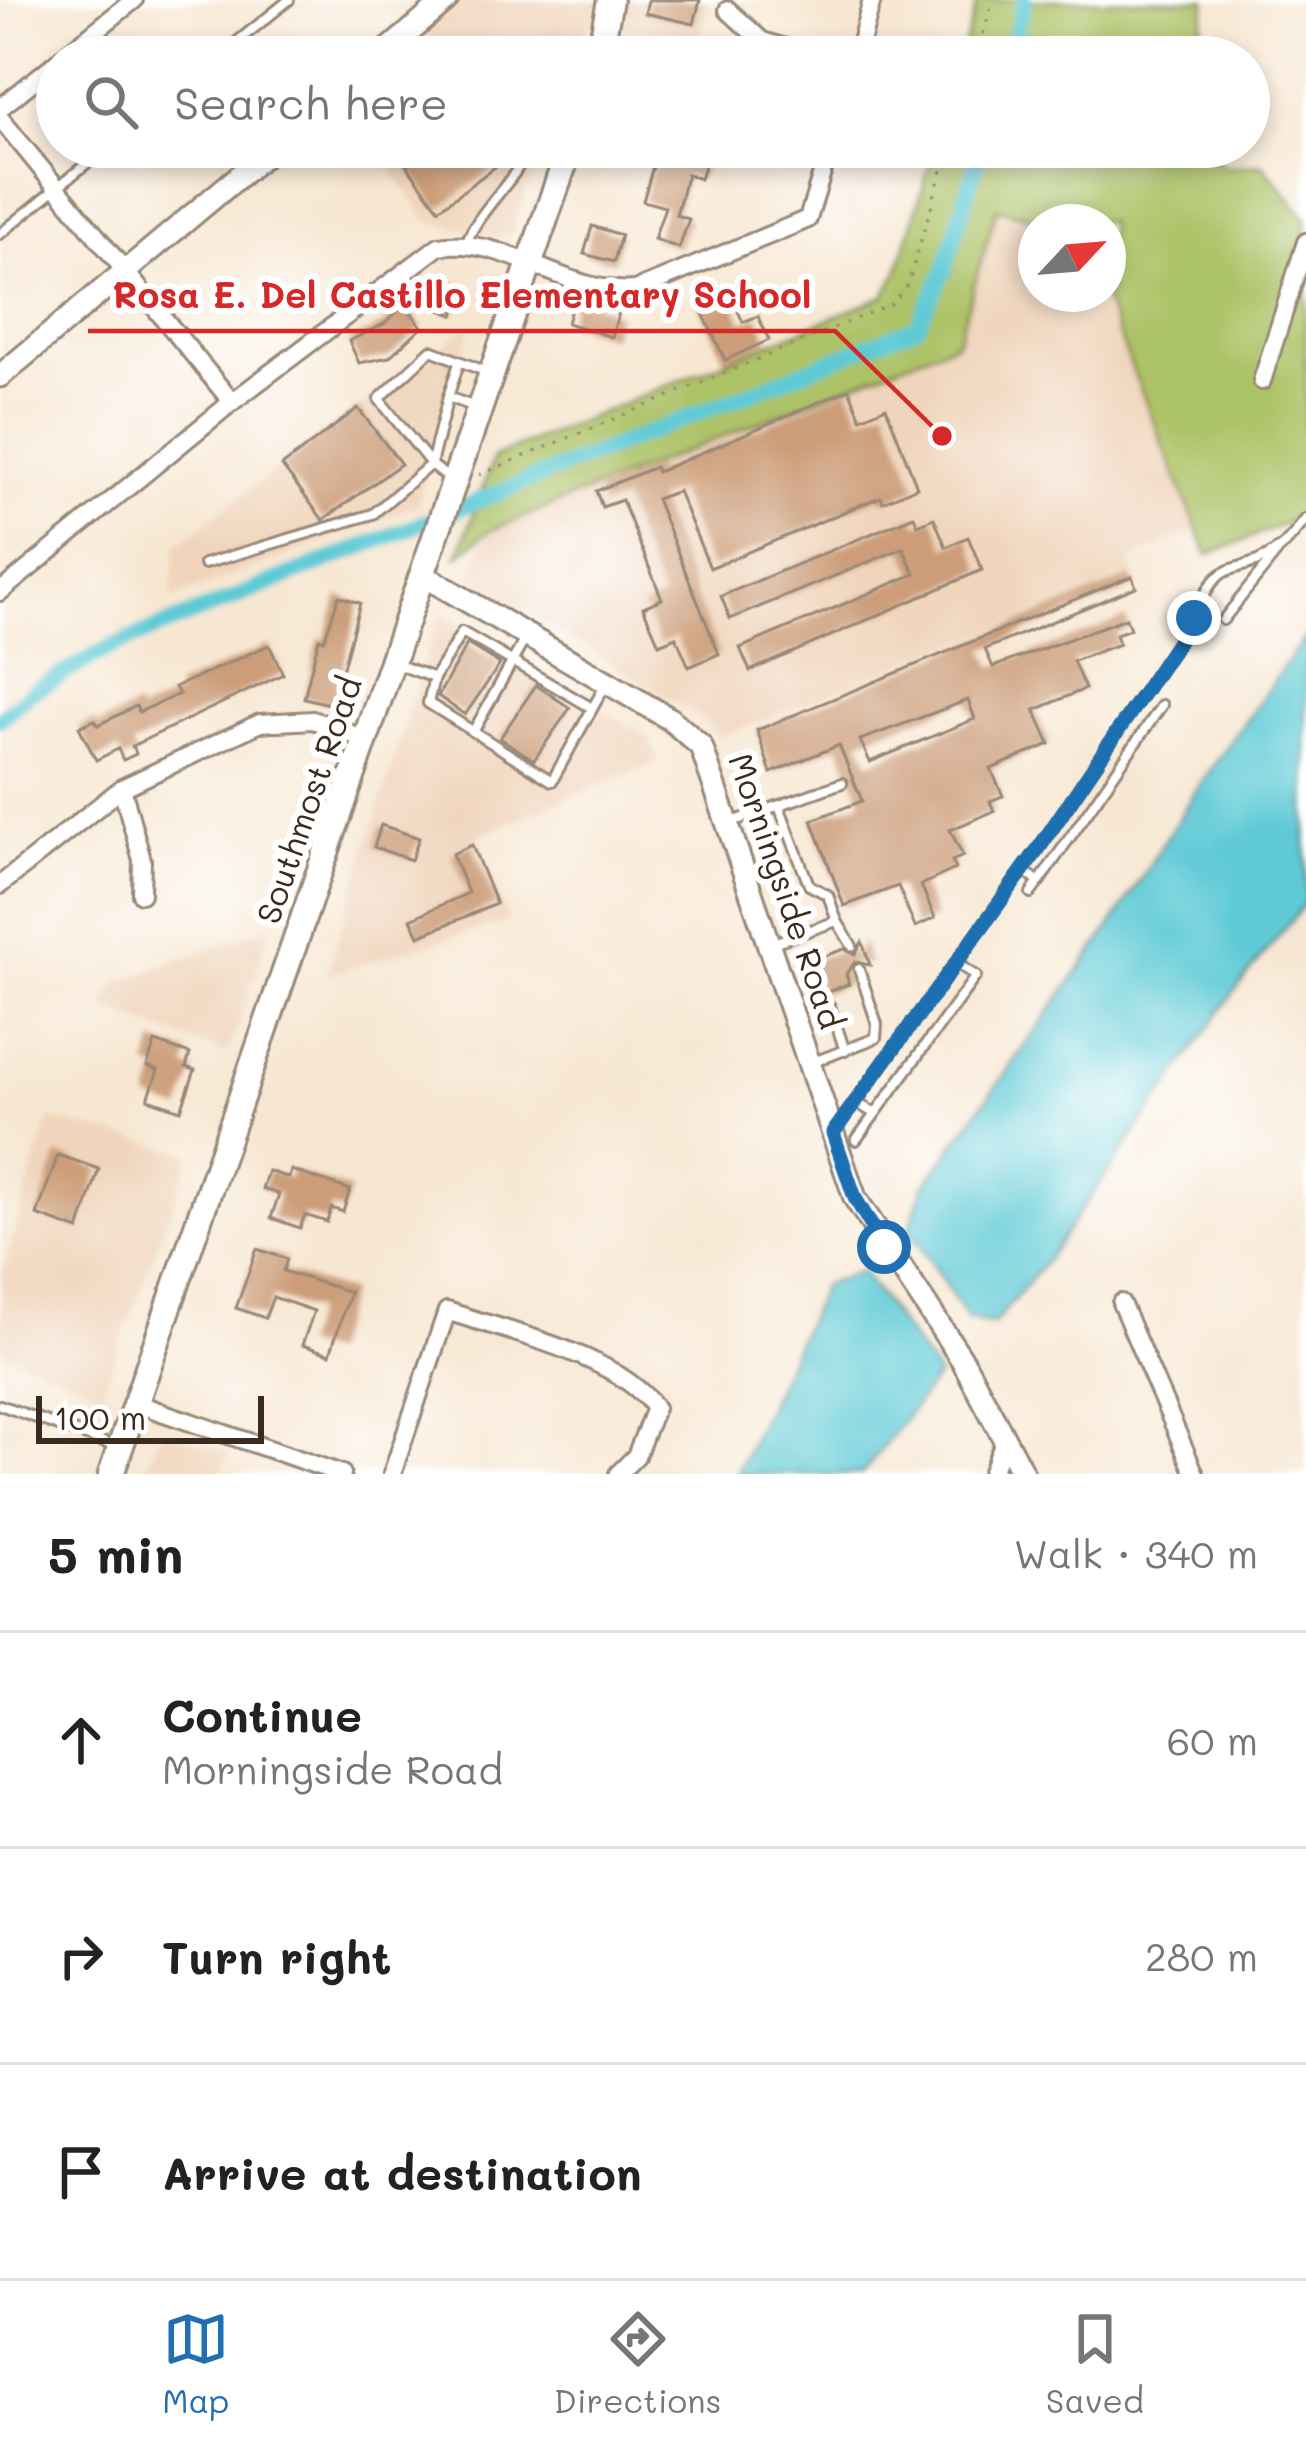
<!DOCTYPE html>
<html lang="en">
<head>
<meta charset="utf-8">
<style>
  :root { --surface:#fff; --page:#f6f6f6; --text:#222; --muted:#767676; --line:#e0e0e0; --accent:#1f6fb2 }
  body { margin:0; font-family:Mali,sans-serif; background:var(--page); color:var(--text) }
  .compass { position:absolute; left:1018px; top:204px; width:108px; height:108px; border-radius:50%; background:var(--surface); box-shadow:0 6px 18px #0003; rotate:64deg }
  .scale { position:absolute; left:36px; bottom:30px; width:228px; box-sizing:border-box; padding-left:12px; border:6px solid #3b2a1e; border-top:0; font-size:33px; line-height:42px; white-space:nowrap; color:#3b2a1e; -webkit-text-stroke:9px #fff; paint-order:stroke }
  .stop { position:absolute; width:36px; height:36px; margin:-27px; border:9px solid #1f6fb2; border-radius:50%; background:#fff }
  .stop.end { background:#1f6fb2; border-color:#fff; box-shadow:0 3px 12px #0008 }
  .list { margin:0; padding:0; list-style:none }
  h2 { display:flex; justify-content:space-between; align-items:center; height:156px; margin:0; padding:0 48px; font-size:51px }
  h2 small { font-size:39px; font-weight:400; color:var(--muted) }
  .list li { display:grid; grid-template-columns:78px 1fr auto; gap:36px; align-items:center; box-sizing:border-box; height:216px; padding:0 48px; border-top:3px solid var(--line) }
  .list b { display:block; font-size:45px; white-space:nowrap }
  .list p { margin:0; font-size:39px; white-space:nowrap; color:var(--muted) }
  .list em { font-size:39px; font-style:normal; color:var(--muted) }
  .icon { flex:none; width:66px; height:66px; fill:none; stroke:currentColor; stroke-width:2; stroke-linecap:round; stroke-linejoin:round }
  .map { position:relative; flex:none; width:1306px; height:1474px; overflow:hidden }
  .search { position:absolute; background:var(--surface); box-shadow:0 6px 18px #0003; left:36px; right:36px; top:36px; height:132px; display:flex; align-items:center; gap:30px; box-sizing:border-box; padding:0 42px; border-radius:66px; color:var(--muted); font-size:45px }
  .sheet { height:804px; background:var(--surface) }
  nav { display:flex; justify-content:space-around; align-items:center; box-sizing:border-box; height:168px; border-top:3px solid var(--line); background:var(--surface); font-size:33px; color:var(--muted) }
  nav a { display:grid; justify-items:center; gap:6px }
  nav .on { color:var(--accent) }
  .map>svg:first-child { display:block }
  .built { fill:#f0d5bc }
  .green { fill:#adc367; stroke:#747642; stroke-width:3 }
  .water { fill:#5ecad6; stroke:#4c7a7a; stroke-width:3 }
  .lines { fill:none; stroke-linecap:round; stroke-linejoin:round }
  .canal { stroke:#5ecad6; stroke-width:16 }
  .building { fill:#cc9d78; fill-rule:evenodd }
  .service-casing { stroke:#998878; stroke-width:14 }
  .minor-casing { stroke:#998878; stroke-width:22 }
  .tertiary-casing { stroke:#998878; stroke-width:27 }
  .secondary-casing { stroke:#998878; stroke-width:30 }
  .path { stroke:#998878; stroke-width:3; stroke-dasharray:3 9; stroke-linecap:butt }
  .service { stroke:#fff; stroke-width:8 }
  .minor { stroke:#fff; stroke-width:16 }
  .tertiary { stroke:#fff; stroke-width:21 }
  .secondary { stroke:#fff; stroke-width:24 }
  .route { stroke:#1f6fb2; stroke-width:15 }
  .labels { text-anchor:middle; stroke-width:12; stroke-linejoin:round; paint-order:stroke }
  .street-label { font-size:33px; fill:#3b2a1e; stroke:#fff }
  .leader { fill:none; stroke:#d62828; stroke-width:4.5 }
  .callout-dot { fill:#d62828; stroke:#fff; stroke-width:4.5 }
  .callout-label { font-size:36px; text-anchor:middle; font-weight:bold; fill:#d62828; stroke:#fff; stroke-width:12; stroke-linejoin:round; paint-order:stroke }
</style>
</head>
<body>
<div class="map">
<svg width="1306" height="1474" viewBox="0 0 1306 1474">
  <rect width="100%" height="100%" fill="#fff"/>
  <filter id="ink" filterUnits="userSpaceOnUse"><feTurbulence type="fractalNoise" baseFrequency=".00833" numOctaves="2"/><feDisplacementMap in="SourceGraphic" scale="24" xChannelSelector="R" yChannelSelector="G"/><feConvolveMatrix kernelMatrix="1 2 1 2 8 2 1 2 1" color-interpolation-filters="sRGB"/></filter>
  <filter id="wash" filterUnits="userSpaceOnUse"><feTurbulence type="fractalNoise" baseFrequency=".004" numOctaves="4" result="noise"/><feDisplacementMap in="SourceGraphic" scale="48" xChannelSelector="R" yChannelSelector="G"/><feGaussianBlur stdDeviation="2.7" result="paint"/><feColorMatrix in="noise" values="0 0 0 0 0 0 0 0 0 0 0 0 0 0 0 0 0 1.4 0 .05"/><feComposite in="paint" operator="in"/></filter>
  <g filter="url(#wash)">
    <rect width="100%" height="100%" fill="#f7e7d2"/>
    <g class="built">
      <polygon points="429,0 709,0 700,38 587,23 575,57 393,57 385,45"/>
      <polygon points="407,147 542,147 511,234 499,237 427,221 387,163"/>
      <polygon points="996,208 1047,222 1036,222 1036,294 1102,294 1197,531 1130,559 1135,574 720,737 706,721 469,576 489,531 957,342"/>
      <polygon points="472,323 417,505 171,599 176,545"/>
      <polygon points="440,613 648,737 657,761 476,836 508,921 327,974"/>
      <polygon points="271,926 228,1054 103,1008 117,983"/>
      <polygon points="49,1118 191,1154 102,1392 0,1351 0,1280"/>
      <polygon points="163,1431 228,1452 220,1474 142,1474"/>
    </g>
    <g class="green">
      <polygon points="978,0 1206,0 1206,4 1197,57 961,57"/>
      <polygon points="935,147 1209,147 1223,167 1263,164 1306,219 1306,515 1208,555 1102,294 1108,294 1108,222 1047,222 997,208 957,342 489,531 458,556 494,457 884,296 898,272"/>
    </g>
    <g class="water">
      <polygon points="1306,636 1306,902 1234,992 1045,1262 993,1325 967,1319 909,1229 924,1186 1110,928 1202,782"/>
      <polygon points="861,1271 938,1376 862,1474 736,1474 823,1285"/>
    </g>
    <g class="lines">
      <g class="canal">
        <polyline points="1008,57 1025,0"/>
        <polyline points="0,719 31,692 111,647 917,326 945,269 981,147"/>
      </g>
    </g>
    <g id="blocks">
      <g class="building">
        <polygon points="648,0 700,0 694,24 645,13"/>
        <polygon points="427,147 505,147 511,155 439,209 405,163"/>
        <polygon points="651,147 685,147 708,155 700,179 687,174 676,215 689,219 679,248 654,239 665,207 643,201 654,163 647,160"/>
        <polygon points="592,226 621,235 614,262 584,254"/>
        <polygon points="434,276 464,287 454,315 424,304"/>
        <polygon points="727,287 743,322 758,316 769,340 725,360 697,301"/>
        <polygon points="575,295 618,314 612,337 567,323"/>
        <polygon points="405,304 422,327 389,357 359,363 349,341 384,324"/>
        <polygon points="849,389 861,418 886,407 917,487 883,502 881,497 865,503 710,568 678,491 656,499 719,654 689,667 676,637 659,644 643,607 662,599 622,500 602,507 596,491 655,467 657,472"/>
        <polygon points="358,408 401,464 323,520 282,466"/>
        <polygon points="914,516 918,525 934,518 946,547 968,537 982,570 750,671 740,648 915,574 903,548 730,619 721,596"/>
        <path d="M1132 576 1136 587 985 649 993 667 1126 618 1130 629 1116 634 1119 644 1073 661 1085 689 1035 710 1050 744 991 769 1003 796 990 801 994 811 950 830 963 856 952 861 955 869 921 885 935 918 915 927 898 886 844 906 812 820 862 801 839 745 771 773 757 730ZM968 700 975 719 870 762 860 740Z"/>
        <polygon points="339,596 360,603 333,705 304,698 319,638 324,640"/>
        <polygon points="467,644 500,664 465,715 438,696"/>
        <polygon points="269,645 283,674 132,746 136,754 123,760 118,749 96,760 79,727 95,720 98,725 136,706 139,712 179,694 175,687"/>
        <polygon points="536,685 570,708 534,760 500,738"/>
        <polygon points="381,825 419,838 411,860 374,847"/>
        <polygon points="472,845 496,904 419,936 411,919 468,893 452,854"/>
        <polygon points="862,942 870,965 855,962 846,974 849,984 822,994 810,961 844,949 855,954"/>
        <polygon points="155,1042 190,1054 186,1067 195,1070 181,1110 148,1099 158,1070 147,1066"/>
        <polygon points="58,1155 99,1169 79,1230 37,1215"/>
        <polygon points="291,1170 350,1190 343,1212 331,1208 327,1222 305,1215 300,1228 271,1218 279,1194 262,1189 268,1171 289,1178"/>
        <polygon points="257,1249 287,1259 283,1271 350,1292 330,1354 302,1345 314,1311 273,1297 265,1318 236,1308"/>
      </g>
    </g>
  </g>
  <g filter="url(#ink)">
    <use href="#blocks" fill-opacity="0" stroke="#998878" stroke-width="3"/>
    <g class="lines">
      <defs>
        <g id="service">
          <polyline points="218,57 289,0"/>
          <polyline points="0,234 107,147"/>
          <path d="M467 241C482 205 514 184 529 147"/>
          <polyline points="459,363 448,397 475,407"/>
          <polyline points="448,478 431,464 379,399 431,350 487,372"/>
          <polyline points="204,564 373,514 431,464 448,397"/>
          <polyline points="1223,620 1278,551"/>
          <polyline points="394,663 434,678 428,703 552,781 606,684"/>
          <polyline points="434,678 462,632 592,708"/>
          <polyline points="473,732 526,637"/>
          <polyline points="732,822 842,783"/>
          <polyline points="1023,870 1039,882 1162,705"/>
          <polyline points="1031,893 1039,882"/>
          <polyline points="837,921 852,946"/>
          <polyline points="773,943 837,921 828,895 809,885 779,806"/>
          <polyline points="830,1006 845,1051"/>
          <polyline points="811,1063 876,1038 877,1024 859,969"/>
          <polyline points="856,1102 875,1114 976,976 956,963"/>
          <path d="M837 1127 1039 848 1194 618C1221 548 1235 582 1280 548 1290 541 1298 528 1306 519"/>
          <polyline points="856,1140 875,1114"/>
          <polyline points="0,1405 117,1447"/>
        </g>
        <g id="minor">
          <polyline points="728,10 762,41 817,57"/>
          <polyline points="63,57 134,0"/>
          <polyline points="857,57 872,0"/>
          <polyline points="0,108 57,62"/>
          <polyline points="0,118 232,402"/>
          <polyline points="1262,381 1306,242"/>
          <path d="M0 592 232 402 439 246C507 235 567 296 636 290L808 219 830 147"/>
          <polyline points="122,788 142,860 141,894"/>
          <polyline points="0,885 122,788 260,723 313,720 365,739"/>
          <polyline points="1121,1303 1195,1474"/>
          <polyline points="135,1403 342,1474"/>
          <path d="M392 1474 447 1311C508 1332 618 1355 655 1408L636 1456 618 1474"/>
          <polyline points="991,1474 1005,1439"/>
        </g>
        <g id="tertiary">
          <polyline points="380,57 447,0"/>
          <polyline points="0,376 274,147"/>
          <polyline points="423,575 670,719 701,746 855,1198 963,1361 1023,1474"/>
        </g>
        <g id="secondary">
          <polyline points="599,57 610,0"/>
          <polyline points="111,1474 570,147"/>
        </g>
      </defs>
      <use href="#service" class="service-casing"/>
      <use href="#minor" class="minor-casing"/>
      <use href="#tertiary" class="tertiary-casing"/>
      <use href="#secondary" class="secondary-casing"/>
      <g class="path">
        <polyline points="976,57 993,0"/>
        <polyline points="479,475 891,304 908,284 949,147"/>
      </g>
      <use href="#service" class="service"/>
      <use href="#minor" class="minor"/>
      <use href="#tertiary" class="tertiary"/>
      <use href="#secondary" class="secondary"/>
    </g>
  </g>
  <g class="lines" filter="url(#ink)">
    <polyline class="route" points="884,1247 855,1198 833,1133 1039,848 1194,618"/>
  </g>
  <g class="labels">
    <g class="street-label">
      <text transform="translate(309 800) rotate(-71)" y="12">Southmost Road</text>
      <text transform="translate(786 891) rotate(71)" y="12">Morningside Road</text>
    </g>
  </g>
  <path class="leader" d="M942 436L835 331H88"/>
  <circle class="callout-dot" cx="942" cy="436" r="12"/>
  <g class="callout-label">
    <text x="462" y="308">Rosa E. Del Castillo Elementary School</text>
  </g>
</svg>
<svg class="compass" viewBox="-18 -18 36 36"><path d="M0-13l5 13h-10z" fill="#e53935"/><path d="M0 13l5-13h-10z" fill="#767676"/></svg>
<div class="scale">100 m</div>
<div class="stop" style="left:884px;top:1247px"></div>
<div class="stop end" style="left:1194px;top:618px"></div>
<div class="search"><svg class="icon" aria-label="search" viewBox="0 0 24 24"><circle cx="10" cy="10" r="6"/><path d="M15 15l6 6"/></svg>Search here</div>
</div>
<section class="sheet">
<h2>5 min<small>Walk · 340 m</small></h2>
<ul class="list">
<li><svg class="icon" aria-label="ahead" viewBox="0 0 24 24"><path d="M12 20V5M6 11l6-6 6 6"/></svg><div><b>Continue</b><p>Morningside Road</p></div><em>60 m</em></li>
<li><svg class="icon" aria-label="right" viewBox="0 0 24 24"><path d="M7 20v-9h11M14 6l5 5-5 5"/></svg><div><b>Turn right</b></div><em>280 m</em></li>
<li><svg class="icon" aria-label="arrive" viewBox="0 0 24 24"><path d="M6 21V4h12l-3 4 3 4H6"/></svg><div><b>Arrive at destination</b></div></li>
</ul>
</section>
<nav>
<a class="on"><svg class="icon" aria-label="map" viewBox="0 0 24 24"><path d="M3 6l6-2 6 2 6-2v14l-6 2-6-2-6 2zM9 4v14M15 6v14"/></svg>Map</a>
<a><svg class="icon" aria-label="directions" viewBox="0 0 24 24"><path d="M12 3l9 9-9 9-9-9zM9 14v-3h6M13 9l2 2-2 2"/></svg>Directions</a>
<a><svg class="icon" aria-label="saved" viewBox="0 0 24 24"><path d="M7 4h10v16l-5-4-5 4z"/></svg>Saved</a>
</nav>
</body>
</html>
